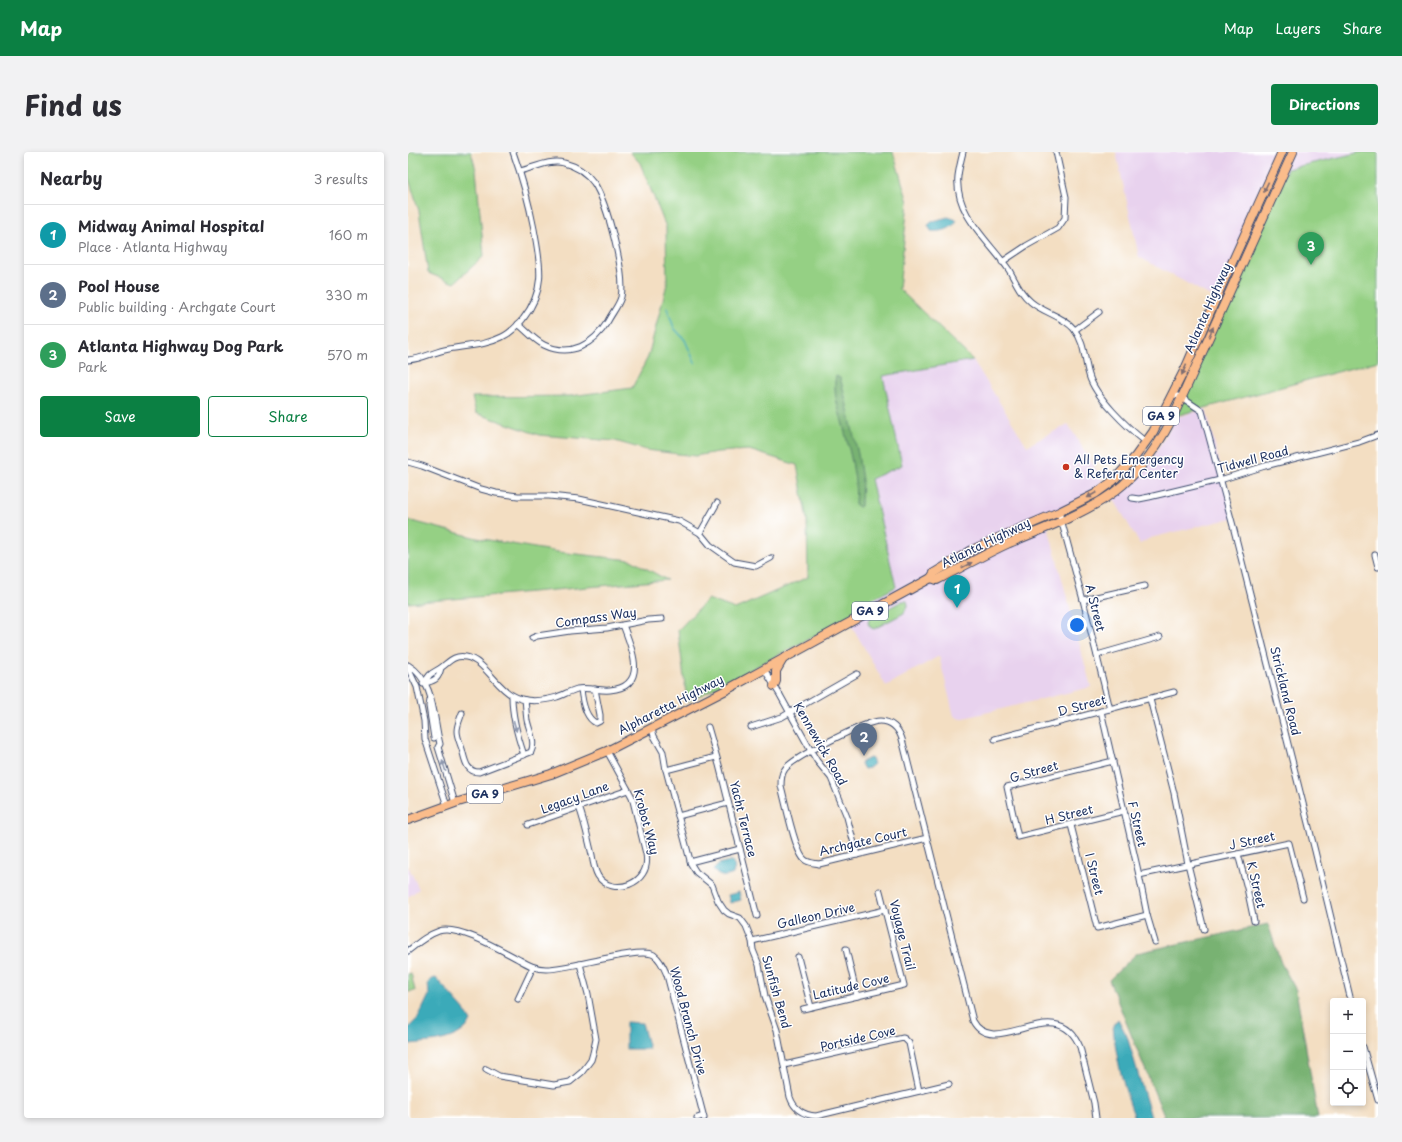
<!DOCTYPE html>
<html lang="en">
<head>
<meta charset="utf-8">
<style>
  :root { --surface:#fff; --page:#f2f2f3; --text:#2b2b33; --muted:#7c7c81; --line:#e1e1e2; --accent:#0b8043 }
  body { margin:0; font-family:"Playpen Sans",sans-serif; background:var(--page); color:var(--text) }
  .controls { position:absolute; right:12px; bottom:12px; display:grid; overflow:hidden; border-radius:4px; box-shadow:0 2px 6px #0003 }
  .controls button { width:36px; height:36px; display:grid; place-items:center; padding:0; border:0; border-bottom:1px solid var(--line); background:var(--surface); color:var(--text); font:20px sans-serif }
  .you { position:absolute; left:669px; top:473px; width:14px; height:14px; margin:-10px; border:3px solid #fff; border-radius:50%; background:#1a73e8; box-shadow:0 0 0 6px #1a73e833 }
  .badge { display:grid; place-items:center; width:26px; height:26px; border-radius:50%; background:var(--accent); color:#fff; font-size:13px; font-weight:700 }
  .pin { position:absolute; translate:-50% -33px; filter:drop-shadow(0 1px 2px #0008) }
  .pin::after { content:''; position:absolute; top:21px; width:14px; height:12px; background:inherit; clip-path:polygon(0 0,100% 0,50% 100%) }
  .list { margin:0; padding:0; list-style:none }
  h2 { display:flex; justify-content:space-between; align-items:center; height:52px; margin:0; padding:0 16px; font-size:17px }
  h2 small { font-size:13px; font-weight:400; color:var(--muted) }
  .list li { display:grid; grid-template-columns:26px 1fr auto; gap:12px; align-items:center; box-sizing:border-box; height:60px; padding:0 16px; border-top:1px solid var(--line) }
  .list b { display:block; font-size:15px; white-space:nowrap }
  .list p { margin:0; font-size:13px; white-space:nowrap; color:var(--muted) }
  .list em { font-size:13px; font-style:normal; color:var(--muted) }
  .actions { display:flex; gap:8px; padding:12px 16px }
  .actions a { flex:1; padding:9px 0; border:1px solid var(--accent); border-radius:4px; text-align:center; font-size:14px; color:var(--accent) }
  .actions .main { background:var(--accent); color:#fff }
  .icon { flex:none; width:22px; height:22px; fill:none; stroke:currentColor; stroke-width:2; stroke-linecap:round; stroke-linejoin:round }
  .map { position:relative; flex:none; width:970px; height:966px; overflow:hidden; border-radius:4px }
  header { display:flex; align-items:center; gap:24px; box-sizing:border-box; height:56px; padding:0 20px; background:var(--accent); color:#fff }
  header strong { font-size:19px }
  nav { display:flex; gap:22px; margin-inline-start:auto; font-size:14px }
  .intro { display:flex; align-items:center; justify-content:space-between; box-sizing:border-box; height:96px; padding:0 24px }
  h1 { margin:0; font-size:28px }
  .button { padding:10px 18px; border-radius:4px; background:var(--accent); color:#fff; font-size:14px; font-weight:700 }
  main { display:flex; gap:24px; padding:0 24px }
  aside { flex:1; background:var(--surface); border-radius:4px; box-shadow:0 2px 6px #0003 }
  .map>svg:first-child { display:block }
  .built { fill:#e8d2ee }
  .green { fill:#95d084; stroke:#588071 }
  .forest { fill:#78b272; stroke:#4a7068 }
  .water { fill:#3baab9; stroke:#2b6c8c }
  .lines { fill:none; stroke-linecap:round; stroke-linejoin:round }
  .stream { stroke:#3baab9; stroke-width:1.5 }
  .minor-casing { stroke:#3b496d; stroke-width:7 }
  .primary-casing { stroke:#3b496d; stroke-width:10 }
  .minor { stroke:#fff; stroke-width:5 }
  .primary { stroke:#fabc8b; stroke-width:8 }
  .oneway { fill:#7f6e72 }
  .oneway2 { fill:#8d97ae }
  .poi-dot { fill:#c8321e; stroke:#fff; stroke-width:1.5 }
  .labels { text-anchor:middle; stroke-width:3; stroke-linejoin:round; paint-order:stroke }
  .shield { fill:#fff; stroke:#5f6d8e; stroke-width:1 }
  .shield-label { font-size:11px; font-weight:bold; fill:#1b2f5e }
  .street-label { font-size:12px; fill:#1b2f5e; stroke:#fff }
  .poi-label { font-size:12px; fill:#1b2f5e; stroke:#fff; text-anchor:start }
</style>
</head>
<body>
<header>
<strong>Map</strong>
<nav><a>Map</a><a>Layers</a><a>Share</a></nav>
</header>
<div class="intro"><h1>Find us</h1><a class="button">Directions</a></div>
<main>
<aside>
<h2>Nearby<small>3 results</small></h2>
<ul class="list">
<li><span class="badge" style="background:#0f9aa8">1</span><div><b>Midway Animal Hospital</b><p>Place · Atlanta Highway</p></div><em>160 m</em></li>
<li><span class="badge" style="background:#5c6f8a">2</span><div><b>Pool House</b><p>Public building · Archgate Court</p></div><em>330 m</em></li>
<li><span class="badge" style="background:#2e9e5b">3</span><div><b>Atlanta Highway Dog Park</b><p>Park</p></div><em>570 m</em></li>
</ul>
<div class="actions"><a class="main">Save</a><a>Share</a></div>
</aside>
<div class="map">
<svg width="970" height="966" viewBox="0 0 970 966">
  <rect width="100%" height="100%" fill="#fff"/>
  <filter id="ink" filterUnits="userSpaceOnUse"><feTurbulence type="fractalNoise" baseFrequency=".025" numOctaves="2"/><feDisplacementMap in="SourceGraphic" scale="8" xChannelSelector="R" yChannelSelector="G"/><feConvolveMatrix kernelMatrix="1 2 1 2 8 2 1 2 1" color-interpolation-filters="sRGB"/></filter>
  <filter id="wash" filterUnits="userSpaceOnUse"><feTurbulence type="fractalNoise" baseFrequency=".012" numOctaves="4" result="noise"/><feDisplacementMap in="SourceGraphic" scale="16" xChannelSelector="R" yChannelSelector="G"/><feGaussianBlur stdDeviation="0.9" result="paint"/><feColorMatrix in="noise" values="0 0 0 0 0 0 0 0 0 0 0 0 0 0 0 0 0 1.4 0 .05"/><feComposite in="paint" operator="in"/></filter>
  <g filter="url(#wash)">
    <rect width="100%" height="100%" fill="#f3dec2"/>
    <g class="built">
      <polygon points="708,0 960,0 819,153 731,105"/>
      <polygon points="565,208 619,294 660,272 701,339 728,327 747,302 769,265 798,257 825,366 742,386 732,392 701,339 640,375 683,535 552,567 546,564 531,504 478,534 441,469 442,465 451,454 488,435 463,326 475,224"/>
      <polygon points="0,714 11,737 0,745"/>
    </g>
    <g class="green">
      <polygon points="0,0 63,0 68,18 76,104 46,131 20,121 11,59 0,24"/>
      <polygon points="222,0 485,0 500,50 491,137 565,208 475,224 494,313 463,327 488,435 451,454 442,465 340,519 279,550 270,478 300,447 327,457 400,425 399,368 389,313 341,298 310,300 287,304 238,298 207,289 131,283 68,261 64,245 162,244 224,236 240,205 259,132 258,75 232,11"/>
      <polygon points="953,0 970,0 970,209 767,264 879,17"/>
      <polygon points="0,368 69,386 150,400 223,408 259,428 0,451"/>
      <polygon points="494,449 499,449 500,452 496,461 466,477 462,475 460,471 461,467"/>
      <polygon points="3,821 7,839 0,840 0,822"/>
    </g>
    <g class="forest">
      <path d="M428 224 432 226 435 236 450 302 454 328 453 354 451 355 447 352C450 326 441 298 435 273 431 258 424 239 428 224Z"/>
      <polygon points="860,772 873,811 888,838 910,966 753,966 756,964 701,828 729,801"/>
    </g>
    <g class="water">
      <path d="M540 65 549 68C544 78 533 80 523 79L520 73 525 69Z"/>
      <polygon points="462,606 464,607 466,612 461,616 456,617 453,612 454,610"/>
      <path d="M324 709 327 714 325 722C316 726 311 725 305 718 308 711 317 710 324 709Z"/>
      <polygon points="331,740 333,748 322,751 320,743"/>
      <path d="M28 826 57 859 63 869C52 890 21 890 1 892L0 876 10 866 21 843 20 831 23 827Z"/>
      <path d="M710 867 719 884 743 965 741 966H727C716 939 707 902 705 873Z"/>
      <polygon points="218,870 234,871 241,897 218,897"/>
    </g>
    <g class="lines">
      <polyline class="stream" points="259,156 266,176 277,188 287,211"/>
    </g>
  </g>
  <g filter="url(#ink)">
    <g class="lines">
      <defs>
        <g id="minor">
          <path d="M555 0C553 8 551 16 550 24 546 62 582 90 601 118 608 130 612 141 623 150 636 161 655 164 666 177 677 191 676 207 681 223 687 245 720 276 738 290"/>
          <polyline points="594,110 618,94 650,76 657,66 658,45 648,0"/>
          <path d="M110 172C119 179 126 188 136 193 163 206 186 192 200 169 204 161 211 153 213 145 218 122 199 51 186 31 179 21 168 14 156 11 142 7 126 16 112 19"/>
          <polyline points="667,178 691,160"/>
          <path d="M0 208C15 207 27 199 41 197 60 193 76 194 94 185 103 181 109 174 115 167 139 137 132 111 126 77 121 51 114 25 105 0"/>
          <polyline points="764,242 773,245 794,259 825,374 907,699 943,849"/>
          <polyline points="0,310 14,314 73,337 88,341 110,344 141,344 171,347 271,369 292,381 302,393 326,410 348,414 363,406"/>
          <polyline points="724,346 731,347 741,345 812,328 857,314 951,290 970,283"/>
          <polyline points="651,360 675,448 702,557"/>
          <polyline points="292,381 309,351"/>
          <polyline points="967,403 970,415"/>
          <polyline points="675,448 737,434"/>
          <polyline points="124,486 129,484 162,479 199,476 240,468 254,467"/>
          <polyline points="689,503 752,485"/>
          <path d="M0 513C27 529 25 565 32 592L30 595 47 651"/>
          <polyline points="0,516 9,535 16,569 17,587 39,654"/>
          <polyline points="356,517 372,543 403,599 409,609 423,626 439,665 449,703"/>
          <path d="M17 531C21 520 26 521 34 515 42 509 46 503 58 505 76 508 88 535 104 543 117 551 135 549 149 545 155 543 162 539 169 537 180 535 191 539 202 538 241 535 224 496 215 473"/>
          <path d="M15 532C26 528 30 529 33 516"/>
          <path d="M173 537C174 547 177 566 188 571L192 569V563L187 537"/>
          <path d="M104 544C104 565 109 583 116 603"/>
          <polyline points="742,547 766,641 780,712 796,777"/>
          <polyline points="22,548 21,554 26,586"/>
          <polyline points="693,559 731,723 739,763 747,790"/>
          <path d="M54 561C52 567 49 573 49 579 49 585 52 591 54 597 57 608 58 620 71 620L123 600C128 590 121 578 119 568 118 562 118 555 117 548"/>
          <polyline points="300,575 311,613 349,764"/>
          <polyline points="343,575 374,565 449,522"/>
          <path d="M244 577 246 584 255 600 258 618 283 712 288 720 304 733 310 749 316 758 321 762 332 766 338 774 344 789 345 798 351 813 357 844 369 878 382 945C386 957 396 963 408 964L541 932"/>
          <polyline points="587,587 766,540"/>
          <polyline points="705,609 599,635 610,685 716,659"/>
          <polyline points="258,618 308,605"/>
          <path d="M171 655C177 671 180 687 184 703 185 710 186 717 190 724 203 745 244 733 238 702L224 645 199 599"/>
          <polyline points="270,664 320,651"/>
          <polyline points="120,673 220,638"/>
          <polyline points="663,673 689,776 739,763"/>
          <path d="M519 686 411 712C406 711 401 711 397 708 387 701 377 648 373 634 373 628 373 622 377 617 386 605 458 569 472 569 484 569 491 578 494 587L565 869C586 909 649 838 672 895L686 951 688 966"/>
          <polyline points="830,702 839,736 846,769"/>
          <polyline points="282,710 332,697"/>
          <polyline points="731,723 881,691 895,746"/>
          <polyline points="344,789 477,758"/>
          <polyline points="438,797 449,844"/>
          <path d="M0 799C10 791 19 783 31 779 50 773 91 797 110 807 119 812 127 817 138 817 160 818 231 794 246 803 253 808 256 816 259 823L296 966"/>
          <polyline points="390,805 403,855"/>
          <polyline points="110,847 125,815"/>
          <polyline points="395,857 496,833 472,739"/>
          <polyline points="955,895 970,948"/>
          <polyline points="376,913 495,886 497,887 501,891 511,939"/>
          <polyline points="78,917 91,924 146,933 162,930 174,920 183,908 185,901 188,887 180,842 172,812"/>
          <polyline points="289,966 295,964"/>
        </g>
        <g id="primary">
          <path d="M523 426 529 428C553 416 575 403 599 392 632 378 666 366 696 347 726 328 748 298 764 267L885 0"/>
          <polyline points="523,426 526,421 564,398 590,386 651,360 687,342 705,329 727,305 745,280 778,215 813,135 874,0"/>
          <polyline points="366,534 368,529 368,519 375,507"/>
          <polyline points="0,668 47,651 143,622 199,599 320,537 523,426"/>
        </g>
      </defs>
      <use href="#minor" class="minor-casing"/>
      <use href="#primary" class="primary-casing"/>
      <use href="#minor" class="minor"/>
      <use href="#primary" class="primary"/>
    </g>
    <defs><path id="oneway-solid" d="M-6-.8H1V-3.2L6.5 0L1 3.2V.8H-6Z"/></defs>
    <g class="oneway">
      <use href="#oneway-solid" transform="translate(858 35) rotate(115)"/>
      <use href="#oneway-solid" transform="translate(803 180) rotate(-66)"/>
      <use href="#oneway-solid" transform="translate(776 218) rotate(115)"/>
      <use href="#oneway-solid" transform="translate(684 343) rotate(150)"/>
      <use href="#oneway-solid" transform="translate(559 413) rotate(-28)"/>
    </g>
    <g class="oneway2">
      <use href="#oneway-solid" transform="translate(107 574) rotate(75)"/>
      <use href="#oneway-solid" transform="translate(36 614) rotate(-108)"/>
    </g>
  </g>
  <circle class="poi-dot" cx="658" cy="315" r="4"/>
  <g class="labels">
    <g class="shield">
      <rect x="735" y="255" width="36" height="18" rx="3"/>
      <rect x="444" y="450" width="36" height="18" rx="3"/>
      <rect x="59" y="633" width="36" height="18" rx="3"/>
    </g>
    <g class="shield-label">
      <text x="753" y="268">GA 9</text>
      <text x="462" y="463">GA 9</text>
      <text x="77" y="646">GA 9</text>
    </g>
    <g class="street-label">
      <text transform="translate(800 156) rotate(-66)" y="4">Atlanta Highway</text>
      <text transform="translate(845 308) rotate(-15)" y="4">Tidwell Road</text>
      <text transform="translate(578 391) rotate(-26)" y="4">Atlanta Highway</text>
      <text transform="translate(687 456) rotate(76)" y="4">A Street</text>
      <text transform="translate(188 466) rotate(-8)" y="4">Compass Way</text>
      <text transform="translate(877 539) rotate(76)" y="4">Strickland Road</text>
      <text transform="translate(263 553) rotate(-27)" y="4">Alpharetta Highway</text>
      <text transform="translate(674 554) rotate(-15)" y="4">D Street</text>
      <text transform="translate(412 592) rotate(60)" y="4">Kennewick Road</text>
      <text transform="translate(626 620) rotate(-16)" y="4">G Street</text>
      <text transform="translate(167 646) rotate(-20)" y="4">Legacy Lane</text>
      <text transform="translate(661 663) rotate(-14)" y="4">H Street</text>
      <text transform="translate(335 667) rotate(76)" y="4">Yacht Terrace</text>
      <text transform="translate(238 670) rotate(75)" y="4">Krobot Way</text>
      <text transform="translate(729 672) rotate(77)" y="4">F Street</text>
      <text transform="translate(844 689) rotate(-12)" y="4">J Street</text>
      <text transform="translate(455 690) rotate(-13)" y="4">Archgate Court</text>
      <text transform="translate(686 722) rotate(76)" y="4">I Street</text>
      <text transform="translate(848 733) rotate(77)" y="4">K Street</text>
      <text transform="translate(408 764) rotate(-13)" y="4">Galleon Drive</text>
      <text transform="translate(494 783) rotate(76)" y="4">Voyage Trail</text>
      <text transform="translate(443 835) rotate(-13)" y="4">Latitude Cove</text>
      <text transform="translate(368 840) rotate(74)" y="4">Sunfish Bend</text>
      <text transform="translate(280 869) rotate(75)" y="4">Wood Branch Drive</text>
      <text transform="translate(450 887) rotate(-13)" y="4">Portside Cove</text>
    </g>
    <g class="poi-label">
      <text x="666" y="312">All Pets Emergency<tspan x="666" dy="14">&amp; Referral Center</tspan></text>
    </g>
  </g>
</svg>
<div class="controls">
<button>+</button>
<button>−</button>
<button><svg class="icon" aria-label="locate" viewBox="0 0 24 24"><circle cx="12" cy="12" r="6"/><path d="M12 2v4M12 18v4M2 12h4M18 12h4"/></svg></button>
</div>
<div class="you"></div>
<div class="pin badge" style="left:549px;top:456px;background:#0f9aa8">1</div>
<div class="pin badge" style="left:456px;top:604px;background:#5c6f8a">2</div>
<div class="pin badge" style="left:903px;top:113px;background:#2e9e5b">3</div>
</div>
</main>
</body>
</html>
